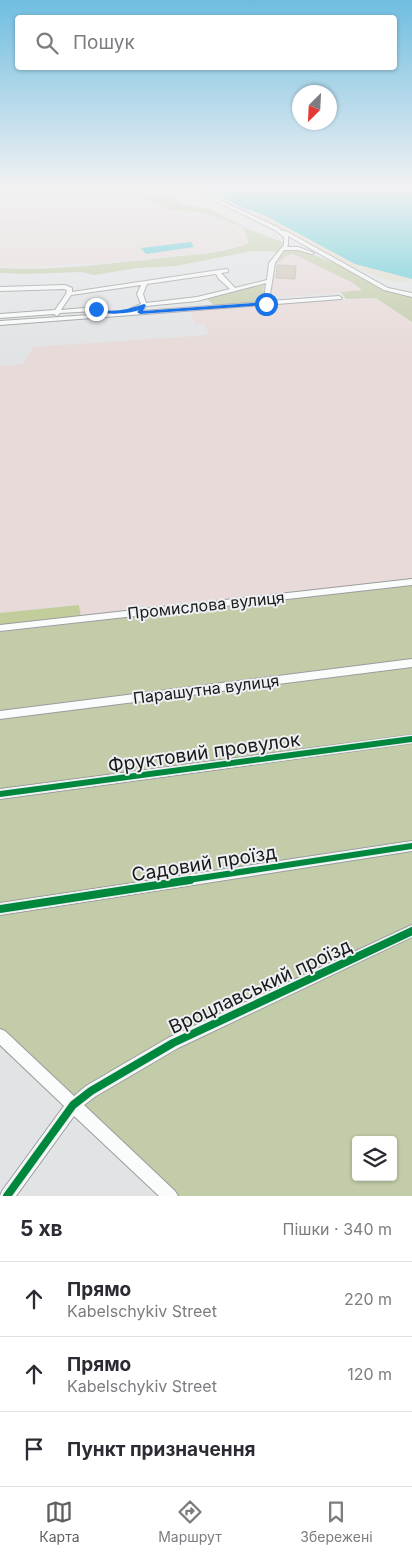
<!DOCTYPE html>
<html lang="uk">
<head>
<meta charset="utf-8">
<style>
  :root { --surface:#fff; --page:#f7f7f7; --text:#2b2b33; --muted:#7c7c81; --line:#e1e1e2; --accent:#5f6061 }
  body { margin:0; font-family:Inter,sans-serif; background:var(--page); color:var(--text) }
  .controls { position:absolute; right:15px; bottom:15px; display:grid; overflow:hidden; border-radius:5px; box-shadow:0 1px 4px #0004 }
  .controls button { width:45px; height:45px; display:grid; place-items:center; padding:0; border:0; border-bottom:1px solid var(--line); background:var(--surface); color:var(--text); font:25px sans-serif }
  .compass { position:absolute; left:292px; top:85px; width:45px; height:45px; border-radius:50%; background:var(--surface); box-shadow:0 1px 4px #0004; rotate:204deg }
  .stop { position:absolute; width:15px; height:15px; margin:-11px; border:4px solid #1a73e8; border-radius:50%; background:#fff }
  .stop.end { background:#1a73e8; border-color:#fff; box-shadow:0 1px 5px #0008 }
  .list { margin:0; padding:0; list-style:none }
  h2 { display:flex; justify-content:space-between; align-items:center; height:65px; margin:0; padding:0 20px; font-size:21px }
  h2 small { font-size:16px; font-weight:400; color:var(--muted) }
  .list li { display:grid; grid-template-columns:32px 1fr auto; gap:15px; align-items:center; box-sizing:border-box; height:75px; padding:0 20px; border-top:1px solid var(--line) }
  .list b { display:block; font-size:19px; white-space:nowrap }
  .list p { margin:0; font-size:16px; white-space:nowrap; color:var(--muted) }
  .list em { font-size:16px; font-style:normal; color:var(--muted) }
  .icon { flex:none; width:28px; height:28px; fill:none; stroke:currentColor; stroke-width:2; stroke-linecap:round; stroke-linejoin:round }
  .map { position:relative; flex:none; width:412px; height:1196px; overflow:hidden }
  .search { position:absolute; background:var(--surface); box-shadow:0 1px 4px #0004; left:15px; right:15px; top:15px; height:55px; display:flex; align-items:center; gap:12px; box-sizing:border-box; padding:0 18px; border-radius:5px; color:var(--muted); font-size:19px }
  .sheet { height:290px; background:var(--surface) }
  nav { display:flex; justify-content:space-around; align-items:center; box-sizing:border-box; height:70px; border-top:1px solid var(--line); background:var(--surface); font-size:14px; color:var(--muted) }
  nav a { display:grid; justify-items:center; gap:2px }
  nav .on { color:var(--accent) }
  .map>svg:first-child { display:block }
  .industrial { fill:#e7dad8 }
  .green { fill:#c2cca8; fill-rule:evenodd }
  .forest { fill:#c1ce9c }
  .sand { fill:#e2deca }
  .water { fill:#5acad4 }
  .building { fill:#cdc4b4; stroke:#b6b6b7 }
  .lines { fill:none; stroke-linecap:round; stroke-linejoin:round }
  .minor-casing { stroke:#9b9c9e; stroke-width:2 }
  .minor { fill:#fafbfb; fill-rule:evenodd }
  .rail { stroke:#cecfd0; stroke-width:1; stroke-dasharray:1 2.5; stroke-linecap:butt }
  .cycleway-far1-casing { stroke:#eef0f3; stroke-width:9 }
  .cycleway-casing { stroke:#eef0f3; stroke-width:11 }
  .cycleway-far1 { stroke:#00873e; stroke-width:6 }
  .cycleway { stroke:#00873e; stroke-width:8 }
  .route { fill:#1a73e8 }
  .labels { text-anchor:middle; stroke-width:4; stroke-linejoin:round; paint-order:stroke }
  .street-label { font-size:16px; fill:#19191a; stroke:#eef0f3 }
  .near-street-label { font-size:19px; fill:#19191a; stroke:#eef0f3 }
</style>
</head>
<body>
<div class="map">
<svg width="412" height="1196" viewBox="0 0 412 1196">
  <rect width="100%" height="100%" fill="#e1e3e5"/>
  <g class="industrial">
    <polygon points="0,187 119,187 169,210 200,212 242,227 248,243 203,253 101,263 20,267 0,266"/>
    <polygon points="293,254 353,284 362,291 270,298 276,265 286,256"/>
    <polygon points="376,298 412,322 412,580 81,617 79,605 0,613 0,366 23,364 34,347 209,335 205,324 195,324 190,310"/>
  </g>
  <g class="green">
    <path d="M119 187H151L186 206 208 208 243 226V227L280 241 283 243 279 252 252 251 176 266 138 268 94 275 82 272 24 274 0 273V268C54 271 107 264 161 258 190 255 221 254 249 243L243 227 200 212 169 210Z"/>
    <polygon points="298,249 337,264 387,290 412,295 412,322 376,298 346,299 341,292 362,290 353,283 293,254 286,256 275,265 284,251"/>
    <polygon points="266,283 263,290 265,292 264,301 262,303 214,305 206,298"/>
    <path d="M412 585V1196H177L0 1030V632ZM356 1140H393V1177H356Z"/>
  </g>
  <polygon class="forest" points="79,605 81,617 0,626 0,613"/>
  <path class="sand" d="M264 215 355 264 412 279C396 287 374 275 358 268L354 269 257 216Z"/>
  <g class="water">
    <polygon points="203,187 412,187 412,279 355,264 264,215 241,207"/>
    <polygon points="191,242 194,247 146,254 141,248"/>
  </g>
  <polygon class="building" points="277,265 296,266 295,279 276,278"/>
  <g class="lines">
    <defs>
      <g id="minor">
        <path d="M187 187H192L279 228 282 231H286L388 288 412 293V297L384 290 288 236V245L287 247H298L314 253 312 254 298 250H284L275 263 269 301 339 296 342 298 341 299 0 325V321L104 314 95 311 60 313 57 316 54 314 0 318V314L55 310 66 294 67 290 64 289 0 291V287L65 285 72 288V292L226 269 228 270V272L221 273 235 288 267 280 269 263 284 245V237L275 230ZM216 274 219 279 230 289 197 297 146 303 143 294 147 284ZM266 283 264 302 143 311 146 306 197 301ZM141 285 137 294 141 304 130 309 129 310 132 312 104 314 107 312 106 311 96 307 61 310 71 295Z"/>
        <polygon points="412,579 412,585 0,631 0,625"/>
        <polygon points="412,659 412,667 0,719 0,711"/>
        <polygon points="412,735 412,743 0,799 0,789"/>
        <polygon points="412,841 412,851 0,915 0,903"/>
        <polygon points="412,925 412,937 178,1048 96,1096 84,1105 175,1191 178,1196 159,1196 74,1116 16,1196 0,1196 2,1191 64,1106 0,1045 0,1029 5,1031 74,1096 86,1086 168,1038"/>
      </g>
    </defs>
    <use href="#minor" class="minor-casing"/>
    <use href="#minor" class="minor"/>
    <g class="rail">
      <polyline points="0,214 31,201 45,187"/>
      <polyline points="0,224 180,216"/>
    </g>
    <defs>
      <g id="cycleway-far1">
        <polyline points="0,794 412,739"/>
        <polyline points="181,881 412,846"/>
      </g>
      <g id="cycleway">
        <polyline points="0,909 190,880"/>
        <polyline points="7,1196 73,1105 91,1091 173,1043 412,931"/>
      </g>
    </defs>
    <use href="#cycleway-far1" class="cycleway-far1-casing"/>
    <use href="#cycleway" class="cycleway-casing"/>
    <use href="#cycleway-far1" class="cycleway-far1"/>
    <use href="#cycleway" class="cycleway"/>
  </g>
  <linearGradient id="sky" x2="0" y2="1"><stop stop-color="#6fbde0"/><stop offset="0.53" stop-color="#f2f2f3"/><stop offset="1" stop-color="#f2f2f3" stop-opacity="0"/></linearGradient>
  <rect width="412" height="354" fill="url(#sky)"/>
  <path class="route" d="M266 302 268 305 140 314 137 312 139 310C129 314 101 316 94 309L96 308C110 314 130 309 144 304L146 305 143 311Z"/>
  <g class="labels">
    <g class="street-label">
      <text transform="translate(206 605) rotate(-6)" y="6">Промислова вулиця</text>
      <text transform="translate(206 689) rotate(-7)" y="6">Парашутна вулиця</text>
    </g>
    <g class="near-street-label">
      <text transform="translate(204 752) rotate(-8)" y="7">Фруктовий провулок</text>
      <text transform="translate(204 863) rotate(-9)" y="7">Садовий проїзд</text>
      <text transform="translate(260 986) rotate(-25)" y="7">Вроцлавський проїзд</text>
    </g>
  </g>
</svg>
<div class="controls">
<button><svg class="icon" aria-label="layers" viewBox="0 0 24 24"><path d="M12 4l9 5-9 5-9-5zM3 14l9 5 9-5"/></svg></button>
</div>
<svg class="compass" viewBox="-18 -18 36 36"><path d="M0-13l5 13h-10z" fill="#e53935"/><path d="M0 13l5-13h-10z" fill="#7c7c81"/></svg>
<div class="stop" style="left:266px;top:304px"></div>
<div class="stop end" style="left:96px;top:309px"></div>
<div class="search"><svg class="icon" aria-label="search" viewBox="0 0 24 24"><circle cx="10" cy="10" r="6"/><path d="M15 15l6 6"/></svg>Пошук</div>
</div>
<section class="sheet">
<h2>5 хв<small>Пішки · 340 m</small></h2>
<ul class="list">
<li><svg class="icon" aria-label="ahead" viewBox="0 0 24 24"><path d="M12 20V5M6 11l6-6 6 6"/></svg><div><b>Прямо</b><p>Kabelschykiv Street</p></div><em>220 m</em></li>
<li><svg class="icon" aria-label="ahead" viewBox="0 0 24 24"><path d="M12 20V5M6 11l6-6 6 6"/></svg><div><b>Прямо</b><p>Kabelschykiv Street</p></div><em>120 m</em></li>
<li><svg class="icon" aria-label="arrive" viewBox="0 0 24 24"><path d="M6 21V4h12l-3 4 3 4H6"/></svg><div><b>Пункт призначення</b></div></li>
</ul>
</section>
<nav>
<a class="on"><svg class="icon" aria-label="map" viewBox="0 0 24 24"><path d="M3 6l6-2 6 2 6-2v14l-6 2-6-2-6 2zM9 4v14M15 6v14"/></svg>Карта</a>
<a><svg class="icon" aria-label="directions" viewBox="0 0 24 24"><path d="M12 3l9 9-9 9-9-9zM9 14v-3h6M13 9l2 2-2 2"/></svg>Маршрут</a>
<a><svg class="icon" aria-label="saved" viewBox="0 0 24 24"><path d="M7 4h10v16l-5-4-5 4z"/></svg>Збережені</a>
</nav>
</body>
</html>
